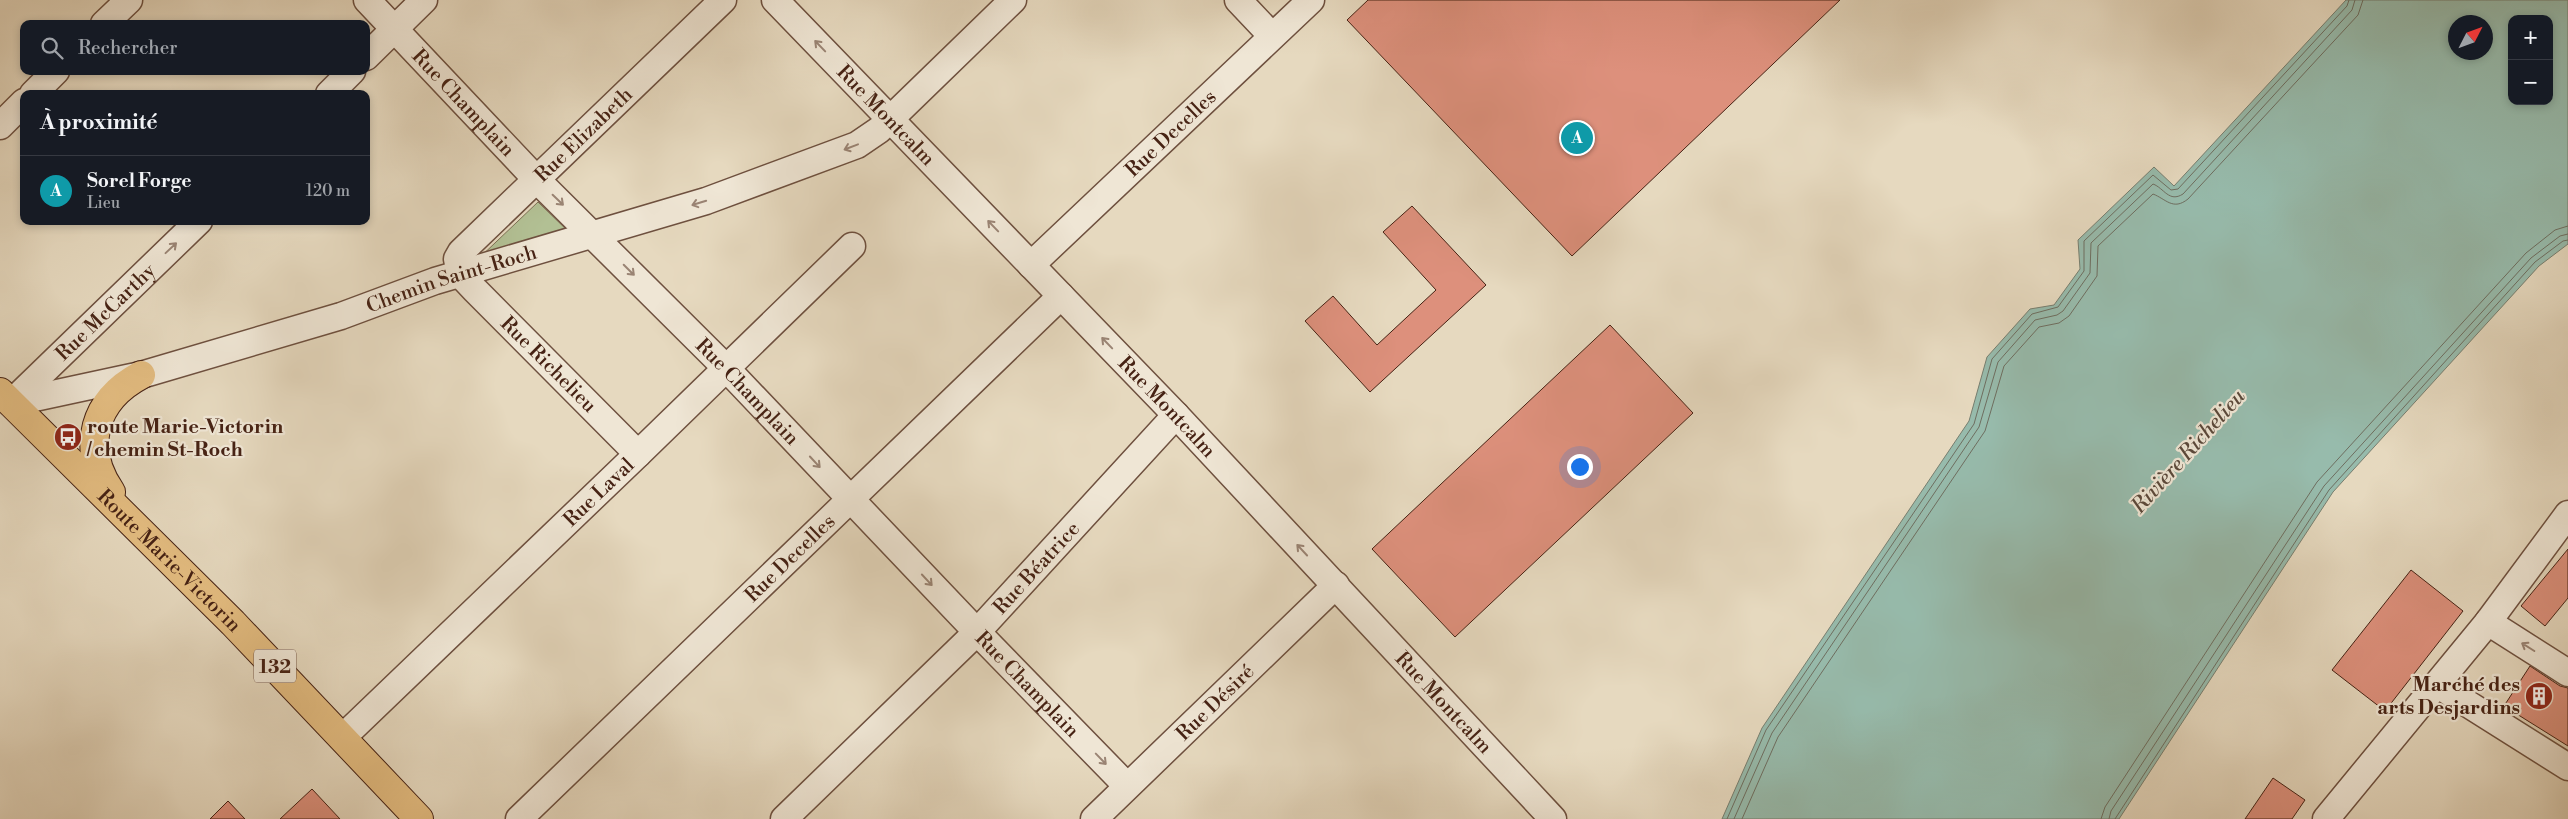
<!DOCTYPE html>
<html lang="fr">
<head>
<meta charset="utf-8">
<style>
  :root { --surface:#171b24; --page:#242831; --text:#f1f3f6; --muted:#9ea1a6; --line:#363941; --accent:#1a73e8 }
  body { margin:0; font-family:"Libre Bodoni",serif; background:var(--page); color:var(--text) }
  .controls { position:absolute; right:15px; top:15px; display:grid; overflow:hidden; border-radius:10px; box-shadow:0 2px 8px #0003 }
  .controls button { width:45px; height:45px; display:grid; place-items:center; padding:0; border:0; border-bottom:1px solid var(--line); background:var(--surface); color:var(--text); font:25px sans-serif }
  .compass { position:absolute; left:2448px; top:15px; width:45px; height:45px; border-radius:50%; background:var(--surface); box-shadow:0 2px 8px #0003; rotate:48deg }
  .you { position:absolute; left:1579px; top:466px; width:18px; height:18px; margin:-12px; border:4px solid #fff; border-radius:50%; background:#1a73e8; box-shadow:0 0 0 8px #1a73e833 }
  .badge { display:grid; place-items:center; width:32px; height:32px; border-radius:50%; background:var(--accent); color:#fff; font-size:16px; font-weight:700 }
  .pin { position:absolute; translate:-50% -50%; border:2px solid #fff; box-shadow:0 1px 5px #0006 }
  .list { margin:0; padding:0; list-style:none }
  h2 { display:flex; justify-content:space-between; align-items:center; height:65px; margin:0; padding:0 20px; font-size:21px }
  h2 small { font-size:16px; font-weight:400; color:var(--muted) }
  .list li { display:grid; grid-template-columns:32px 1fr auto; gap:15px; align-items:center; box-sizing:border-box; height:70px; padding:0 20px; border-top:1px solid var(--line) }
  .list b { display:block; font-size:19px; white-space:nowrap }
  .list p { margin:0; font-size:16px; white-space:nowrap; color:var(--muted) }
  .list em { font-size:16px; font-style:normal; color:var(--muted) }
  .icon { flex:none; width:28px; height:28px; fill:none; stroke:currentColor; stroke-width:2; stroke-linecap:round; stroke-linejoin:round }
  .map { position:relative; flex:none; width:2568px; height:819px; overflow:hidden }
  .search { position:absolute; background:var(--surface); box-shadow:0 2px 8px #0003; left:20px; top:20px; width:350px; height:55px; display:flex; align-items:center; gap:12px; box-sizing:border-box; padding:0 18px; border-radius:10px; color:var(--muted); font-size:19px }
  .panel { position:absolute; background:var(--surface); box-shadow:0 2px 8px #0003; left:20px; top:90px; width:350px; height:135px; border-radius:10px }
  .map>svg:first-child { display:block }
  .green { fill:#b2c094; stroke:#7c7154 }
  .water { fill:#97bbac; stroke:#777e6f; fill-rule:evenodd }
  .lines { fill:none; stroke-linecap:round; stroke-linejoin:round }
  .shore { stroke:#6e6e60; stroke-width:1 }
  .building { fill:#dd907c; stroke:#462214 }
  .minor-casing { stroke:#6e503f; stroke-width:29 }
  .major-casing { stroke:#462214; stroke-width:30 }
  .minor { stroke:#efe6d5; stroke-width:26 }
  .major { stroke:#e3bc80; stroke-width:28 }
  .oneway { stroke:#9a8474 }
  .labels { text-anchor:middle; stroke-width:4.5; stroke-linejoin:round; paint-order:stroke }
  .shield { fill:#efe6d5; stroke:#795d4e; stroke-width:1 }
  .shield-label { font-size:19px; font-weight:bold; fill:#462214 }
  .street-label { font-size:20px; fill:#462214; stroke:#efe6d5 }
  .poi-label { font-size:20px; font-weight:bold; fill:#462214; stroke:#efe6d5; text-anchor:start }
  .water-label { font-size:21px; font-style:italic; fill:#5a483a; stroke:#efe6d5 }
</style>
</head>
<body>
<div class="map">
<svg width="2568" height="819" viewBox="0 0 2568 819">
  <rect width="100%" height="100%" fill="#e6d9bf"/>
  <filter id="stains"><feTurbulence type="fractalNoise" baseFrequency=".004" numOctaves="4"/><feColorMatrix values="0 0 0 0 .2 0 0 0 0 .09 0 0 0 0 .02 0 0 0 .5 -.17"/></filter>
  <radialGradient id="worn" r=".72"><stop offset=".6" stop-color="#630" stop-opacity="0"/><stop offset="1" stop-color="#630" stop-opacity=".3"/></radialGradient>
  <polygon class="green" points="538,202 572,235 475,262"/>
  <path class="water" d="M2346 0H2568V244L2539 266 2333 492 2119 819H1722L1762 728 1969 421 1987 357 2030 309 2054 305 2080 269 2078 240 2154 167 2174 186ZM2512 19H2549V101H2512ZM2456 22H2486V52H2456Z"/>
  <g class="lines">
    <g class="shore">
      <polyline points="1727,819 1766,730 1974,424 1992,359 2032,314 2058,307 2084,271 2084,241 2153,175 2171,190 2178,189 2347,6 2349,0"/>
      <path d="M1734 819 1772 733 1979 427 1998 362 2035 320 2057 315 2063 311 2090 273 2091 243 2153 184C2164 188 2169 203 2183 194L2352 10 2355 0"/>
      <path d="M1742 819 1778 737 1985 431 2004 366 2039 327 2059 323 2069 316 2097 276 2098 246 2153 194C2166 199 2173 211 2188 199L2358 15 2363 0"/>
      <polyline points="2101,819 2105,807 2317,482 2526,253 2555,230 2568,226"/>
      <polyline points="2109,819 2111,811 2324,486 2531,258 2560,236 2568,234"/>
      <polyline points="2115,819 2329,490 2535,262 2563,241 2568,240"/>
    </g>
  </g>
  <g class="building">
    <polygon points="1368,0 1840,0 1572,256 1347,20"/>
    <polygon points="1412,206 1486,285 1370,392 1305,321 1333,296 1377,345 1436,290 1383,232"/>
    <polygon points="1610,325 1693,413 1455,637 1372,549"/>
    <polygon points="2568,549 2568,598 2545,626 2521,606"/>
    <polygon points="2411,570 2463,611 2385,711 2332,670"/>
    <polygon points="2530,666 2560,686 2568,688 2568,746 2504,706"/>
    <polygon points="2273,778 2305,800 2292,819 2245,819"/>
    <polygon points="312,789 340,819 280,819"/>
    <polygon points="228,801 245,819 210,819"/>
  </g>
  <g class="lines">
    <defs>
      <g id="minor">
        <path id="s1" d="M367 0 537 180 725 367 977 632 1127 786"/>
        <path id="s2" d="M775 0 1176 415 1553 819"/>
        <polyline points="1238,0 1272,36"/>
        <polyline points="104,24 129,0"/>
        <polyline points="366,57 424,0"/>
        <polyline points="33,94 56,71"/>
        <polyline points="329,94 352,71"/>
        <polyline points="0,126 24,102"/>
        <path id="s3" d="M1031 265 1311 0"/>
        <path id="s4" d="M11 403 141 375 341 316 435 281 706 201 857 145 879 130 1013 0"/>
        <path id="s5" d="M11 403 199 221"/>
        <path id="s6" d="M638 454 475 290 460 274 457 259 461 252 723 0"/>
        <polyline points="2488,622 2568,673"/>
        <polyline points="2449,692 2568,767"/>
        <path id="s7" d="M343 737 638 454 852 246"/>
        <path id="s8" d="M519 819 1061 296"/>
        <path id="s9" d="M784 819 977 632 1176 415"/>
        <path id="s10" d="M1094 819 1336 585"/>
        <polyline points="2326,819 2488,622 2568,514"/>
      </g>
      <g id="major">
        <path id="s11" d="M0 392 233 623 419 819"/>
        <path d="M111 492C80 447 94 400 141 375"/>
      </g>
    </defs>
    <use href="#minor" class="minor-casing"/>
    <use href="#major" class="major-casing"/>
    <use href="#minor" class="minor"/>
    <use href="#major" class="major"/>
  </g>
  <defs><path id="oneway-shaft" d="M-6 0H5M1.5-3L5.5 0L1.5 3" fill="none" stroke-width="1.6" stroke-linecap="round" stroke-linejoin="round" transform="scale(1.25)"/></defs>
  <g class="oneway">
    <use href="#oneway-shaft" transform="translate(820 46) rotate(-134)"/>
    <use href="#oneway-shaft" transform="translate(851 147) rotate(159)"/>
    <use href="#oneway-shaft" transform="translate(558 200) rotate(44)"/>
    <use href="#oneway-shaft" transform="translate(699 203) rotate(163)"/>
    <use href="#oneway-shaft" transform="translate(993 226) rotate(-134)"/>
    <use href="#oneway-shaft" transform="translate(171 248) rotate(-43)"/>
    <use href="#oneway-shaft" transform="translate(629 270) rotate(45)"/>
    <use href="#oneway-shaft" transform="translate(1107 343) rotate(-134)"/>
    <use href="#oneway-shaft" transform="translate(815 462) rotate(47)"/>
    <use href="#oneway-shaft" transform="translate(1302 550) rotate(-133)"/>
    <use href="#oneway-shaft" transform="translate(927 580) rotate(47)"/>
    <use href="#oneway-shaft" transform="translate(2528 647) rotate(-148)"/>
    <use href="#oneway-shaft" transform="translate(1101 759) rotate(46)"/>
  </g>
  <defs>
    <symbol id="bus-disc" viewBox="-11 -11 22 22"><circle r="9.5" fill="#8f2418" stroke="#efe6d5"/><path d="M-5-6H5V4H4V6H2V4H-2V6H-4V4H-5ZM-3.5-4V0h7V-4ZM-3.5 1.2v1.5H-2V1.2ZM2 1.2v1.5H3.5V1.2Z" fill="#fff"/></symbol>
    <symbol id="building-disc" viewBox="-11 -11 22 22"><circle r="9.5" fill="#8f2418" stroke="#efe6d5"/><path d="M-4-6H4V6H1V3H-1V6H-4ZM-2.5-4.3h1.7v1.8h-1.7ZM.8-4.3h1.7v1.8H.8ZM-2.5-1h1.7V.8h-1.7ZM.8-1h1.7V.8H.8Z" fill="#fff"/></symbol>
  </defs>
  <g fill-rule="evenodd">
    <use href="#bus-disc" x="52" y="421" width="32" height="32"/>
    <use href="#building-disc" x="2523" y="680" width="32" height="32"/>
  </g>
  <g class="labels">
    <rect class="shield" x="254" y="649.5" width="42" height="33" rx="4"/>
    <g class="shield-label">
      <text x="275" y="673">132</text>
    </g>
    <g class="street-label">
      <text dy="7" stroke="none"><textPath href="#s1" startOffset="141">Rue Champlain</textPath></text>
      <text dy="7" stroke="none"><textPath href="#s2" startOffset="160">Rue Montcalm</textPath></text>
      <text dy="7" stroke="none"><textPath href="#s3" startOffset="192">Rue Decelles</textPath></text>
      <text dy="7" stroke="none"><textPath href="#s6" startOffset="446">Rue Elizabeth</textPath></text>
      <text dy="7" stroke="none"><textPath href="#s4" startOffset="458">Chemin Saint-Roch</textPath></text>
      <text dy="7" stroke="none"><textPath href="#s5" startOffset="131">Rue McCarthy</textPath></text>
      <text transform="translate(549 364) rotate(45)" y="7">Rue Richelieu</text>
      <text dy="7" stroke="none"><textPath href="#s1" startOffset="546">Rue Champlain</textPath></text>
      <text dy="7" stroke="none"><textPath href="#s2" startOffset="565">Rue Montcalm</textPath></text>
      <text dy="7" stroke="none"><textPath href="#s7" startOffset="354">Rue Laval</textPath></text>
      <text dy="7" stroke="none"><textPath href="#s8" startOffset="376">Rue Decelles</textPath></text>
      <text dy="7" stroke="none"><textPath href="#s11" startOffset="239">Route Marie-Victorin</textPath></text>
      <text dy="7" stroke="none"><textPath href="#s9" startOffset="356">Rue Béatrice</textPath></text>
      <text dy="7" stroke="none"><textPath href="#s1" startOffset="951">Rue Champlain</textPath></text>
      <text dy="7" stroke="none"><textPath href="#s10" startOffset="168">Rue Désiré</textPath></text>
      <text dy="7" stroke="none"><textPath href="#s2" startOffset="970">Rue Montcalm</textPath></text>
    </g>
    <g class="poi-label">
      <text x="87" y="433">route Marie-Victorin<tspan x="87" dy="23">/ chemin St-Roch</tspan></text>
      <text x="2520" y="691" text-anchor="end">Marché des<tspan x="2520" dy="23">arts Desjardins</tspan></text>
    </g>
    <g class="water-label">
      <text transform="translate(2188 451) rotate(-48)" y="7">Rivière Richelieu</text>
    </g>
  </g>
  <rect width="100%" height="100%" filter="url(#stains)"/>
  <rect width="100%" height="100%" fill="url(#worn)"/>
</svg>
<div class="controls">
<button>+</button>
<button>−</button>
</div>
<svg class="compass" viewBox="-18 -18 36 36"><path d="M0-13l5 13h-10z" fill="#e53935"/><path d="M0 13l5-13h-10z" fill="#9ea1a6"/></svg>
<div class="you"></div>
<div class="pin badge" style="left:1577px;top:138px;background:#0f9aa8">A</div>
<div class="search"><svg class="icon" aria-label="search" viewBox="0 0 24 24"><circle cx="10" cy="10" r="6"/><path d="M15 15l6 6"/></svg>Rechercher</div>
<section class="panel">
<h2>À proximité<small></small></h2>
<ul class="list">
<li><span class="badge" style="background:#0f9aa8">A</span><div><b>Sorel Forge</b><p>Lieu</p></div><em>120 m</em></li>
</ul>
</section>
</div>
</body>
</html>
